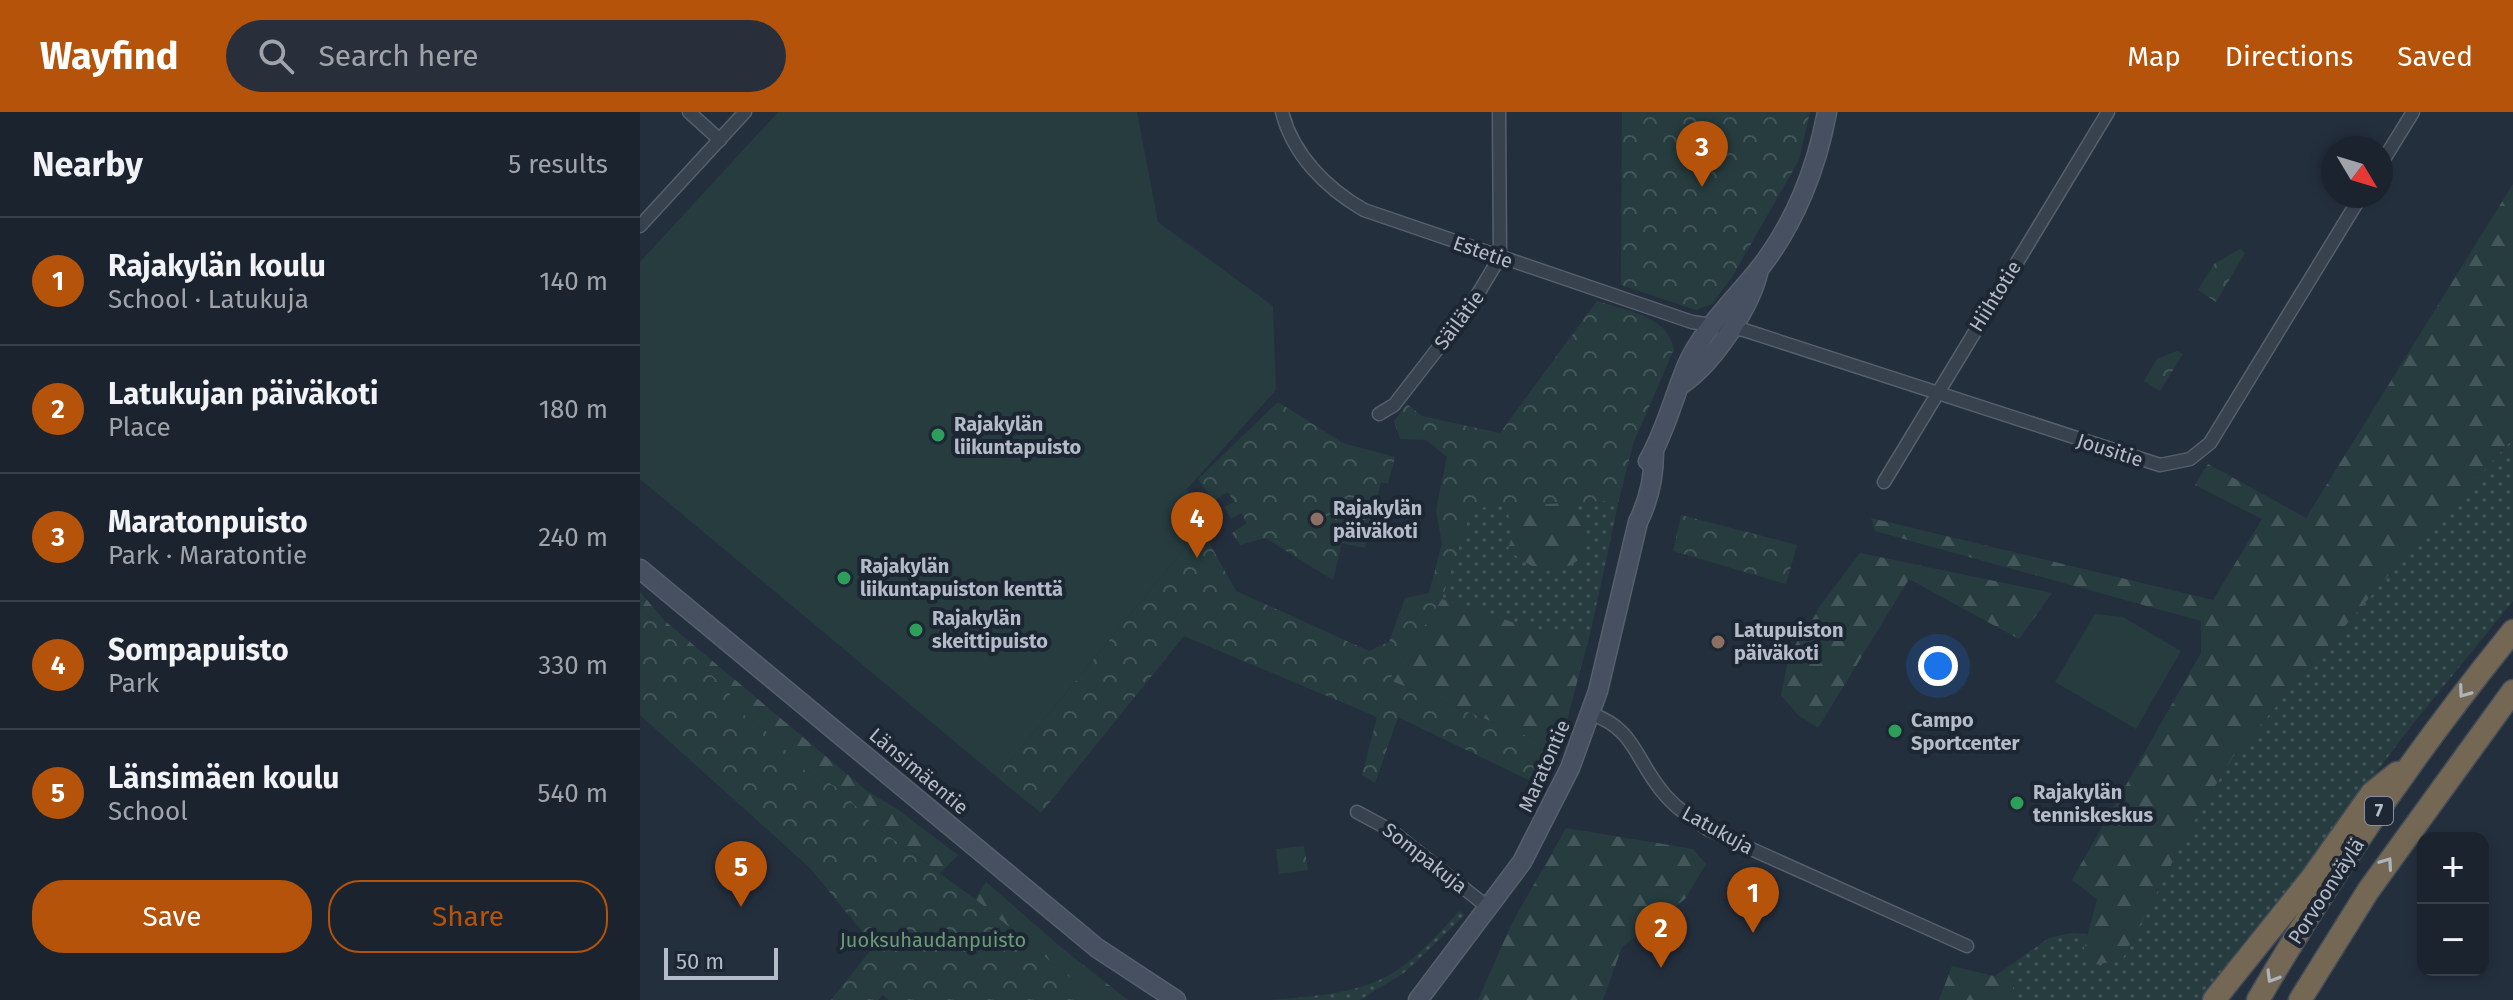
<!DOCTYPE html>
<html lang="en">
<head>
<meta charset="utf-8">
<style>
  :root { --surface:#1b232e; --page:#282f3a; --text:#f1f3f6; --muted:#a0a4aa; --line:#39404a; --accent:#b45309 }
  body { margin:0; font-family:"Fira Sans",sans-serif; background:var(--page); color:var(--text) }
  .controls { position:absolute; right:24px; bottom:24px; display:grid; overflow:hidden; border-radius:16px; box-shadow:0 4px 12px #0003 }
  .controls button { width:72px; height:72px; display:grid; place-items:center; padding:0; border:0; border-bottom:2px solid var(--line); background:var(--surface); color:var(--text); font:40px sans-serif }
  .compass { position:absolute; left:1681px; top:24px; width:72px; height:72px; border-radius:50%; background:var(--surface); box-shadow:0 4px 12px #0003; rotate:128deg }
  .scale { position:absolute; left:24px; bottom:20px; width:114px; box-sizing:border-box; padding-left:8px; border:4px solid #b4bcc9; border-top:0; font-size:22px; line-height:28px; white-space:nowrap; color:#b4bcc9; -webkit-text-stroke:6px #1d2633; paint-order:stroke }
  .you { position:absolute; left:1298px; top:554px; width:28px; height:28px; margin:-20px; border:6px solid #fff; border-radius:50%; background:#1a73e8; box-shadow:0 0 0 12px #1a73e833 }
  .badge { display:grid; place-items:center; width:52px; height:52px; border-radius:50%; background:var(--accent); color:#fff; font-size:26px; font-weight:700 }
  .pin { position:absolute; translate:-50% -66px; filter:drop-shadow(0 2px 4px #0008) }
  .pin::after { content:''; position:absolute; top:42px; width:28px; height:24px; background:inherit; clip-path:polygon(0 0,100% 0,50% 100%) }
  .list { margin:0; padding:0; list-style:none }
  h2 { display:flex; justify-content:space-between; align-items:center; height:104px; margin:0; padding:0 32px; font-size:34px }
  h2 small { font-size:26px; font-weight:400; color:var(--muted) }
  .list li { display:grid; grid-template-columns:52px 1fr auto; gap:24px; align-items:center; box-sizing:border-box; height:128px; padding:0 32px; border-top:2px solid var(--line) }
  .list b { display:block; font-size:30px; white-space:nowrap }
  .list p { margin:0; font-size:26px; white-space:nowrap; color:var(--muted) }
  .list em { font-size:26px; font-style:normal; color:var(--muted) }
  .actions { display:flex; gap:16px; padding:24px 32px }
  .actions a { flex:1; padding:18px 0; border:2px solid var(--accent); border-radius:32px; text-align:center; font-size:28px; color:var(--accent) }
  .actions .main { background:var(--accent); color:#fff }
  .icon { flex:none; width:44px; height:44px; fill:none; stroke:currentColor; stroke-width:2; stroke-linecap:round; stroke-linejoin:round }
  .map { position:relative; flex:none; width:1873px; height:888px; overflow:hidden }
  header { display:flex; align-items:center; gap:48px; box-sizing:border-box; height:112px; padding:0 40px; background:var(--accent); color:#fff }
  header strong { font-size:38px }
  nav { display:flex; gap:44px; margin-inline-start:auto; font-size:28px }
  .search { width:560px; height:72px; background:var(--page); display:flex; align-items:center; gap:20px; box-sizing:border-box; padding:0 28px; border-radius:44px; color:var(--muted); font-size:30px }
  main { display:flex }
  aside { flex:1; background:var(--surface) }
  .map>svg:first-child { display:block }
  .grass { fill:url(#grass-dots) }
  .forest { fill:url(#forest-firs) }
  .park { fill:url(#park-crowns) }
  .pitch { fill:#263c3f }
  .lines { fill:none; stroke-linecap:round; stroke-linejoin:round }
  .street-casing { stroke:#565f6c; stroke-width:15 }
  .secondary-casing { stroke:#565f6c; stroke-width:21 }
  .highway-casing { stroke:#434c59; stroke-width:25 }
  .street { stroke:#38414e; stroke-width:12 }
  .secondary { stroke:#465061; stroke-width:18 }
  .highway { stroke:#746855; stroke-width:22 }
  .oneway { stroke:#aeb4bd }
  .leisure-dot { fill:#2e9e5b; stroke:#1d2633; stroke-width:3 }
  .education-dot { fill:#8d6e63; stroke:#1d2633; stroke-width:3 }
  .labels { text-anchor:middle; stroke-width:8; stroke-linejoin:round; paint-order:stroke }
  .shield { fill:#1d2633; stroke:#878f9c; stroke-width:2 }
  .shield-label { font-size:18px; font-weight:bold; fill:#b4bcc9 }
  .street-label { font-size:20px; fill:#b4bcc9; stroke:#1d2633 }
  .poi-label { font-size:20px; font-weight:bold; fill:#b4bcc9; stroke:#1d2633; text-anchor:start }
  .park-label { font-size:20px; fill:#6b9a76; stroke:#1d2633 }
</style>
</head>
<body>
<header>
<strong>Wayfind</strong>
<div class="search"><svg class="icon" aria-label="search" viewBox="0 0 24 24"><circle cx="10" cy="10" r="6"/><path d="M15 15l6 6"/></svg>Search here</div>
<nav><a>Map</a><a>Directions</a><a>Saved</a></nav>
</header>
<main>
<aside>
<h2>Nearby<small>5 results</small></h2>
<ul class="list">
<li><span class="badge">1</span><div><b>Rajakylän koulu</b><p>School · Latukuja</p></div><em>140 m</em></li>
<li><span class="badge">2</span><div><b>Latukujan päiväkoti</b><p>Place</p></div><em>180 m</em></li>
<li><span class="badge">3</span><div><b>Maratonpuisto</b><p>Park · Maratontie</p></div><em>240 m</em></li>
<li><span class="badge">4</span><div><b>Sompapuisto</b><p>Park</p></div><em>330 m</em></li>
<li><span class="badge">5</span><div><b>Länsimäen koulu</b><p>School</p></div><em>540 m</em></li>
</ul>
<div class="actions"><a class="main">Save</a><a>Share</a></div>
</aside>
<div class="map">
<svg width="1873" height="888" viewBox="0 0 1873 888">
  <defs>
    <pattern id="grass-dots" width="8" height="8" patternUnits="userSpaceOnUse" patternTransform="scale(2)"><rect width="8" height="8" fill="#263c3f"/><path d="M2 2h.1M6 6h.1" fill="none" stroke="#435659" stroke-width="1.8" stroke-linecap="round"/></pattern>
    <pattern id="forest-firs" width="22" height="20" patternUnits="userSpaceOnUse" patternTransform="scale(2)"><rect width="22" height="20" fill="#263c3f"/><path d="M5 1l3.5 6h-7zM16 11l3.5 6h-7z" fill="#435659"/></pattern>
    <pattern id="park-crowns" width="20" height="18" patternUnits="userSpaceOnUse" patternTransform="scale(2)"><rect width="20" height="18" fill="#263c3f"/><path d="M2 6a3 3 0 1 1 6 0M12 15a3 3 0 1 1 6 0" fill="none" stroke="#435659"/></pattern>
  </defs>
  <rect width="100%" height="100%" fill="#242f3e"/>
  <g class="grass">
    <polygon points="1873,327 1873,489 1768,618 1638,792 1561,888 1369,888 1375,869 1355,864 1409,826 1432,821 1448,822 1444,837 1471,849 1482,847 1551,714 1592,646 1788,417"/>
    <polygon points="979,388 951,518 919,637 772,530 802,486 832,395"/>
    <path d="M819 799 825 803 764 861 720 888H631C729 880 753 875 819 799Z"/>
  </g>
  <g class="forest">
    <polygon points="1873,72 1873,327 1788,417 1592,646 1551,714 1482,848 1448,854 1444,837 1457,787 1432,768 1561,541 1561,509 1235,419 1231,406 1573,488 1622,407 1555,373 1568,352 1666,406"/>
    <path d="M933 390 948 423 944 444C911 469 898 460 868 438L872 424 867 394Z"/>
    <polygon points="1220,441 1412,481 1379,527 1269,467 1178,616 1158,603 1141,583 1149,543 1180,494"/>
    <polygon points="0,480 25,509 227,679 257,697 318,743 300,761 232,712 200,677 161,656 135,626 94,595 89,579 0,497"/>
    <polygon points="802,487 894,517 951,518 919,637 749,568"/>
    <polygon points="926,716 1053,737 1066,752 1045,787 982,835 963,888 838,888 871,813"/>
    <polygon points="346,770 423,837 488,888 457,888 335,787"/>
    <polygon points="1312,854 1375,869 1369,888 1299,888"/>
  </g>
  <g class="park">
    <polygon points="982,0 1170,0 1159,48 1092,165 1072,192 1056,198 981,173"/>
    <polygon points="1600,137 1605,141 1576,190 1558,178 1574,152"/>
    <path d="M957 189C986 199 1027 203 1034 237L993 332 979 388 832 396 802 487 749 568 919 637 903 675 758 605 735 671 722 663 737 605 544 524 401 701 357 665 561 416 596 479 729 539 749 530 765 486 789 481 802 431 796 398 807 345 786 328 760 327 754 309 767 292 782 304 860 321Z"/>
    <polygon points="1537,239 1543,242 1520,279 1504,269 1517,247"/>
    <polygon points="638,290 703,331 755,345 748,372 741,370 725,436 702,431 693,468 625,426 600,433 592,421 607,411 601,401 591,407 584,395 594,390 588,380 573,389 558,367"/>
    <polygon points="1041,403 1157,433 1146,472 1033,439"/>
    <polygon points="0,497 89,579 94,595 135,626 161,656 200,677 232,712 335,787 457,888 249,888 243,883 238,888 191,888 234,834 170,756 0,603"/>
    <polygon points="664,734 668,758 639,762 636,737"/>
  </g>
  <g class="pitch">
    <polygon points="138,0 497,0 518,110 633,194 636,278 547,377 561,416 357,665 0,367 0,150"/>
    <polygon points="1455,502 1483,505 1541,539 1496,617 1415,570"/>
  </g>
  <g class="lines">
    <defs>
      <g id="street">
        <polyline points="49,0 80,28"/>
        <path d="M642 0C653 43 686 76 724 98L1052 210 1104 218 1520 353 1550 347 1570 331 1721 84"/>
        <polyline points="1741,52 1773,0"/>
        <polyline points="0,114 105,0"/>
        <polyline points="739,302 754,293 830,195 860,145 859,0"/>
        <polyline points="1244,370 1468,0"/>
        <path d="M951 602C994 616 995 646 1021 678 1034 695 1051 706 1069 718L1327 834"/>
        <polyline points="717,700 752,719 850,797"/>
      </g>
      <g id="secondary">
        <path d="M1042 272C1073 251 1112 193 1119 157"/>
        <path d="M1008 349C1025 320 1034 284 1047 253 1063 217 1096 186 1120 156 1155 111 1177 55 1187 0"/>
        <polyline points="0,457 457,836 536,888"/>
        <path d="M778 888 882 750 930 656 958 579 998 410C1009 388 1014 365 1014 340"/>
      </g>
      <g id="highway">
        <polyline points="1574,888 1671,767 1732,681 1757,661"/>
        <path d="M1618 888C1693 759 1779 635 1873 519"/>
        <polyline points="1660,888 1728,779 1873,579"/>
      </g>
    </defs>
    <use href="#street" class="street-casing"/>
    <use href="#secondary" class="secondary-casing"/>
    <use href="#highway" class="highway-casing"/>
    <use href="#street" class="street"/>
    <use href="#secondary" class="secondary"/>
    <use href="#highway" class="highway"/>
  </g>
  <defs><path id="oneway-chevron" d="M-2-3.5L2.5 0L-2 3.5" fill="none" stroke-width="1.6" stroke-linecap="round" stroke-linejoin="round" transform="scale(2)"/></defs>
  <g class="oneway">
    <use href="#oneway-chevron" transform="translate(1824 580) rotate(126)"/>
    <use href="#oneway-chevron" transform="translate(1747 751) rotate(-55)"/>
    <use href="#oneway-chevron" transform="translate(1632 865) rotate(121)"/>
  </g>
  <g class="leisure-dot">
    <circle cx="298" cy="323" r="8"/>
    <circle cx="204" cy="466" r="8"/>
    <circle cx="276" cy="518" r="8"/>
    <circle cx="1255" cy="619" r="8"/>
    <circle cx="1377" cy="691" r="8"/>
  </g>
  <g class="education-dot">
    <circle cx="677" cy="407" r="8"/>
    <circle cx="1078" cy="530" r="8"/>
  </g>
  <g class="labels">
    <rect class="shield" x="1725" y="685" width="28" height="28" rx="6"/>
    <g class="shield-label">
      <text x="1739" y="705">7</text>
    </g>
    <g class="street-label">
      <text transform="translate(843 140) rotate(19)" y="7">Estetie</text>
      <text transform="translate(1355 184) rotate(-58)" y="7">Hiihtotie</text>
      <text transform="translate(819 208) rotate(-53)" y="7">Säilätie</text>
      <text transform="translate(1470 338) rotate(18)" y="7">Jousitie</text>
      <text transform="translate(904 654) rotate(-66)" y="7">Maratontie</text>
      <text transform="translate(279 659) rotate(40)" y="7">Länsimäentie</text>
      <text transform="translate(1078 718) rotate(29)" y="7">Latukuja</text>
      <text transform="translate(785 746) rotate(38)" y="7">Sompakuja</text>
      <text transform="translate(1686 779) rotate(-57)" y="7">Porvoonväylä</text>
    </g>
    <g class="poi-label">
      <text x="314" y="319">Rajakylän<tspan x="314" dy="23">liikuntapuisto</tspan></text>
      <text x="693" y="403">Rajakylän<tspan x="693" dy="23">päiväkoti</tspan></text>
      <text x="220" y="461">Rajakylän<tspan x="220" dy="23">liikuntapuiston kenttä</tspan></text>
      <text x="292" y="513">Rajakylän<tspan x="292" dy="23">skeittipuisto</tspan></text>
      <text x="1094" y="525">Latupuiston<tspan x="1094" dy="23">päiväkoti</tspan></text>
      <text x="1271" y="615">Campo<tspan x="1271" dy="23">Sportcenter</tspan></text>
      <text x="1393" y="687">Rajakylän<tspan x="1393" dy="23">tenniskeskus</tspan></text>
    </g>
    <g class="park-label">
      <text x="293" y="835">Juoksuhaudanpuisto</text>
    </g>
  </g>
</svg>
<div class="controls">
<button>+</button>
<button>−</button>
</div>
<svg class="compass" viewBox="-18 -18 36 36"><path d="M0-13l5 13h-10z" fill="#e53935"/><path d="M0 13l5-13h-10z" fill="#a0a4aa"/></svg>
<div class="scale">50 m</div>
<div class="you"></div>
<div class="pin badge" style="left:1113px;top:821px">1</div>
<div class="pin badge" style="left:1021px;top:856px">2</div>
<div class="pin badge" style="left:1062px;top:75px">3</div>
<div class="pin badge" style="left:557px;top:446px">4</div>
<div class="pin badge" style="left:101px;top:795px">5</div>
</div>
</main>
</body>
</html>
